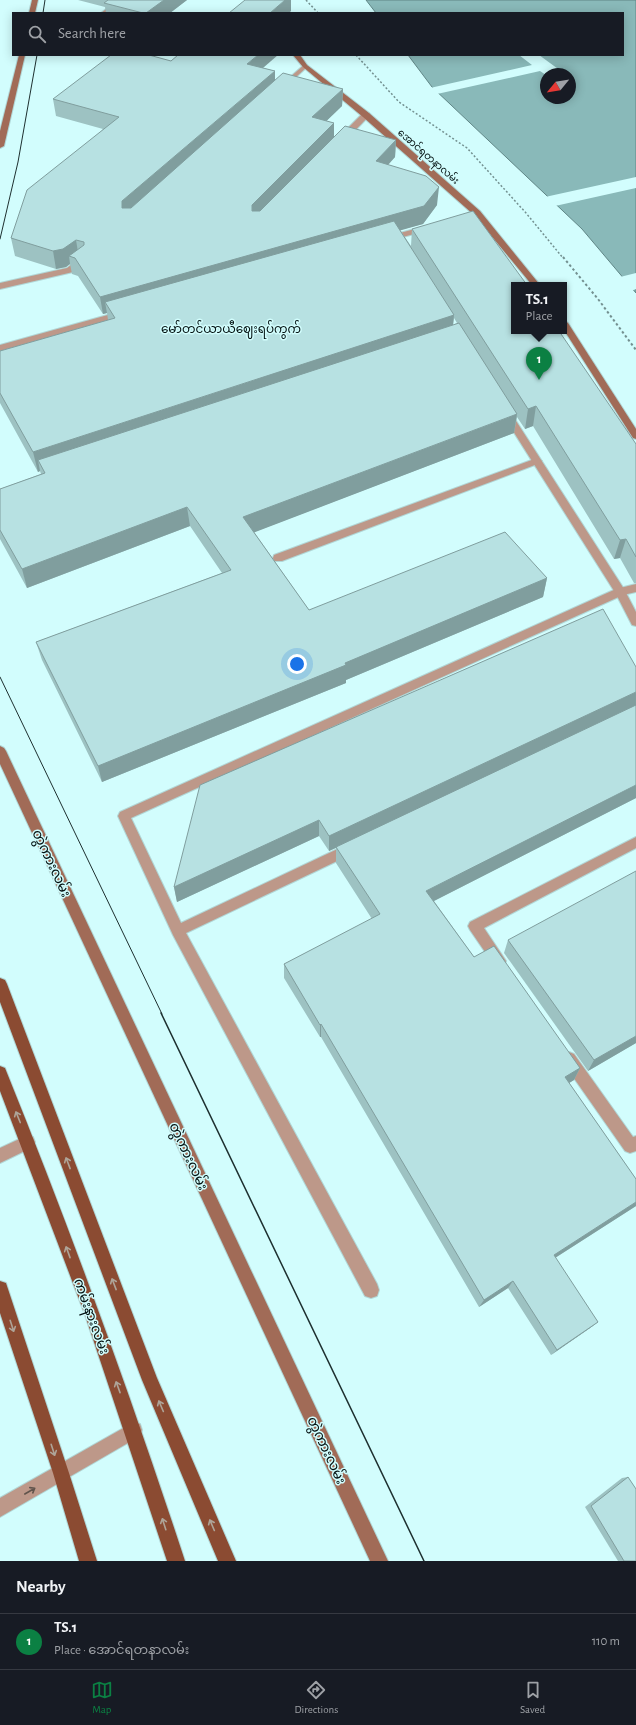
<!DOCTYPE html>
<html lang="en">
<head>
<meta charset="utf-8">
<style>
  :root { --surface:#171b24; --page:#20242c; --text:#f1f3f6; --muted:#9ea1a6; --line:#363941; --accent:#0b8043 }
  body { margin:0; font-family:"Alegreya Sans","Noto Sans Myanmar",sans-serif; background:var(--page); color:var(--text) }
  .compass { position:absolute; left:540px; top:68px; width:36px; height:36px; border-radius:50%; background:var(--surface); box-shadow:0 2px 10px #0003; rotate:240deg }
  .you { position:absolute; left:297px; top:664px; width:14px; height:14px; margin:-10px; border:3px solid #fff; border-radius:50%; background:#1a73e8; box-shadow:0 0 0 6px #1a73e833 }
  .badge { display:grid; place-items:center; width:26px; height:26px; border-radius:50%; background:var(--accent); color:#fff; font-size:13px; font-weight:700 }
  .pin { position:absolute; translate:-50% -33px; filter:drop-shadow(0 1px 2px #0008) }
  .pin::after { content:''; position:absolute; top:21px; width:14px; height:12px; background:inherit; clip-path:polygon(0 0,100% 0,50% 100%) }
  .popup { position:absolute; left:511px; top:282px; width:56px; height:52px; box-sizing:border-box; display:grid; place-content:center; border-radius:0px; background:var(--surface); filter:drop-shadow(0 1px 3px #0005); font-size:13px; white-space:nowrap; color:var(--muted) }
  .popup b { font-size:15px; color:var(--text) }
  .popup::after { content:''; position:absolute; left:50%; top:100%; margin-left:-8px; border:8px solid transparent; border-top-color:var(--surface) }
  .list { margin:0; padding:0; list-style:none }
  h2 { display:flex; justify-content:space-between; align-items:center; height:52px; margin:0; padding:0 16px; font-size:17px }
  h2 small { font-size:13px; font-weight:400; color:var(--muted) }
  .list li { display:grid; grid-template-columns:26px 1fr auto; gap:12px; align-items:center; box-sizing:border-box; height:56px; padding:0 16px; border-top:1px solid var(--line) }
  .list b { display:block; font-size:15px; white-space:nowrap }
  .list p { margin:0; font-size:13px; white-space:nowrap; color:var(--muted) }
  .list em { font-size:13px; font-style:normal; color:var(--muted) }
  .icon { flex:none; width:22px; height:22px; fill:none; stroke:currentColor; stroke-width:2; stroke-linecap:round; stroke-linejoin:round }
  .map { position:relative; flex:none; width:636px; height:1561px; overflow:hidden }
  .search { position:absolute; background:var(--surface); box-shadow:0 2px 10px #0003; left:12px; right:12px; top:12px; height:44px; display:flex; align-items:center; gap:10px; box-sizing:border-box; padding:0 14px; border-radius:0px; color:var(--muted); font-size:15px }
  .sheet { height:108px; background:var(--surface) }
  nav { display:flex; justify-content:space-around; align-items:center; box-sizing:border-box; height:56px; border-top:1px solid var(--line); background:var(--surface); font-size:11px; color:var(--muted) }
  nav a { display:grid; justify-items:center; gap:2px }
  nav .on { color:var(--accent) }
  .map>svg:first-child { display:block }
  .water { fill:#89b9b9; stroke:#608686; fill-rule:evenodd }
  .pier { fill:#d2fdfd }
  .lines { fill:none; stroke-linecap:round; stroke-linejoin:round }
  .lane-casing { stroke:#b1d7d7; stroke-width:2 }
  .street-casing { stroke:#b1d7d7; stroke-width:2 }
  .secondary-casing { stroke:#b1d7d7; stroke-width:2 }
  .primary-casing { stroke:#b1d7d7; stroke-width:2 }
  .path-far1 { stroke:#739090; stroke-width:1.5; stroke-dasharray:2 2; stroke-linecap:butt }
  .path { stroke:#739090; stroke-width:2; stroke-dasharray:2.5 2.5; stroke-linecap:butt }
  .lane { fill:#bd9889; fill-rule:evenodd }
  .street { fill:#bd9889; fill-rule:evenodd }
  .secondary { fill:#a16b57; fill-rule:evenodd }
  .primary { fill:#8b4b32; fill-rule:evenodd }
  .tram-far1 { stroke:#1e3030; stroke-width:1 }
  .tram { stroke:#1e3030; stroke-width:1.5 }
  .wall { fill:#9dc2c2; fill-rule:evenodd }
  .shaded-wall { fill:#809e9e }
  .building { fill:#b7e1e2; stroke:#809e9e }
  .oneway { stroke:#aea498 }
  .oneway2 { stroke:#60544c }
  .labels { text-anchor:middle; stroke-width:3; stroke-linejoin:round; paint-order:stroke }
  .far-street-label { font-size:10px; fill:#021010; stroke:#d2fdfd }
  .far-quarter-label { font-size:12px; fill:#021010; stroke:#d2fdfd }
  .near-street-label { font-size:14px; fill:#021010; stroke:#d2fdfd }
</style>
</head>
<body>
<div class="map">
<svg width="636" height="1561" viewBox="0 0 636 1561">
  <rect width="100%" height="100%" fill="#d2fdfd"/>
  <path class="water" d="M366 0H636V293L582 229 432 87 408 55H623V13H376ZM546 74H570V98H546Z"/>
  <g class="pier">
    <polygon points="519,55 539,55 565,74 546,75 540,71 437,94 430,88 532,65"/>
    <polygon points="636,177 636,188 555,206 545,197"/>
    <polygon points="636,273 636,289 631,291 620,277"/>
  </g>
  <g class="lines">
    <defs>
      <g id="lane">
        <polygon points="118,0 125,0 108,13 101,13"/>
        <polygon points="305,64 307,65 307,67 284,88 280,88 280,86"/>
        <polygon points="363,113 369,113 370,115 345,141 339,141 339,137"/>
        <polygon points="79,259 82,259 86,261 73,272 0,289 0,283 67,268"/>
        <polygon points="537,458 542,461 540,463 282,561 274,561 273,558 274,555"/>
        <polygon points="636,584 636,592 623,595 131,818 181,923 346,845 350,844 354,845 356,849 354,853 186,933 377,1284 379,1290 377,1296 371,1298 365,1296 173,935 118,816 120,812 616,589"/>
        <polygon points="636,837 636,848 484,928 506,961 504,965 499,967 494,965 470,930 468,926 470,922"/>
        <polygon points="569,1052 574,1054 633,1137 636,1136 636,1151 630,1153 625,1151 564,1064 562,1059 564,1054"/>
      </g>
      <g id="street">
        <polygon points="426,226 430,228 429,230 388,241 384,239 385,237"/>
        <polygon points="122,311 126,314 125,316 0,351 0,345"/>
        <polygon points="506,409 509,410 624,589 636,612 636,626 632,625 616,594 501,412"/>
        <polygon points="28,1135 33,1137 35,1142 33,1147 0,1163 0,1148"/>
        <polygon points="134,1422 140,1424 142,1430 140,1436 0,1517 0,1498"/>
      </g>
      <g id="secondary">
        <polygon points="32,0 38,0 35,13 29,13"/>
        <polygon points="19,55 25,55 4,146 0,148 0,131"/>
        <polygon points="293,55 300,55 307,65 369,113 480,211 540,285 532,285 474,215 363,117 303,67"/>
        <polygon points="564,320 568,323 636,429 636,439 633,438 564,330"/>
        <polygon points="0,746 4,748 6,751 388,1561 370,1561 0,764"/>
      </g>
      <g id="primary">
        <polygon points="0,978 5,980 7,984 157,1378 236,1561 218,1561 142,1380 0,1002"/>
        <path d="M0 1066 5 1068 7 1073C72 1234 131 1396 185 1561H167L85 1315 0 1091Z"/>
        <polygon points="0,1281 6,1283 8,1289 69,1473 97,1561 79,1561 53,1473 0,1313"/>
      </g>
    </defs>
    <use href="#lane" class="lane-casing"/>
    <use href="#street" class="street-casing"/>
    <use href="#secondary" class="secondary-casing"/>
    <use href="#primary" class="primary-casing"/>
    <g class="path-far1">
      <polyline points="306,0 318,13"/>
      <polyline points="356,55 399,102 467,148 526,213 563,258"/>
    </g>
    <polyline class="path" points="563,257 598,299 636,350"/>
    <use href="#lane" class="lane"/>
    <use href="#street" class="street"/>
    <use href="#secondary" class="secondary"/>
    <use href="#primary" class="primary"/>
    <g class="tram-far1">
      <polyline points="43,13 45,0"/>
      <polyline points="0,239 18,162 37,55"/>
      <polyline points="0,677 162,1014"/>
    </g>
    <polyline class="tram" points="161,1013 424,1561"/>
  </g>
  <g class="wall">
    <polygon points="78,0 187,0 170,13 106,13 105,7"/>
    <path d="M171 61 263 68 275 71V80L343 89 342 106 326 121 334 123V137L396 140 395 157 388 165 437 205 423 224 400 230 411 246 412 229 636 444V583H634L620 558 614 559 533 426 525 429 517 417 514 433 254 532 309 610 547 578 543 597 346 680V683L102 782 42 660 36 642 222 573 190 526 27 588 0 539V489L41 474 40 471 38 472 0 403V351L108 320 107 313 103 314 78 276 72 274 70 264 66 267 56 269 15 256 11 238 103 129 56 116 53 99ZM454 318 457 323 453 325Z"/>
    <polygon points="636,667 636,798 434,901 474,957 580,1068 574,1080 569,1083 636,1179 636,1206 555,1258 598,1322 590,1328 551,1355 508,1288 479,1307 321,1037 320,1037 284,978 284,964 372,919 336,863 336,848 329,851 319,836 177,902 174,887"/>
    <polygon points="508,940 636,1043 588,1071 504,953"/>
    <polygon points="628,1477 636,1561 618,1561 585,1507 622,1478"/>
  </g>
  <g class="shaded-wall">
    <polygon points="164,0 187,0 170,13 146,13"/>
    <polygon points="285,0 291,0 291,11 289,13 270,13"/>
    <polygon points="258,55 278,55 248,81 247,64"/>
    <polygon points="275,71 275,88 125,219 122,208 122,201"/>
    <polygon points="343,89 342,106 312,135 312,117"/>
    <polygon points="334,123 334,140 253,228 252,205"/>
    <polygon points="396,140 395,157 376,178 376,161"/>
    <polygon points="439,187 437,205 423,224 112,312 105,302 107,313 103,314 100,297"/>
    <polygon points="76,240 79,258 75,258 69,256 70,264 66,267 56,269 53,251"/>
    <polygon points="454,315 452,335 38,460 40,471 38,472 33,452"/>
    <polygon points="536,406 533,426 525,429 528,409"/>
    <polygon points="517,414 514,433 245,536 243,517"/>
    <polygon points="187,507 190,526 27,588 22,569"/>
    <polygon points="626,539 620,558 614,559 620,540"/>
    <polygon points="547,578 543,597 346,680 346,683 102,782 98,766"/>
    <polygon points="636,692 636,707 329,851 329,836"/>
    <polygon points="636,785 636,798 424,906 426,891"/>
    <polygon points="319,820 319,836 177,902 174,887"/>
    <polygon points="321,1024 321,1037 320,1037 320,1025"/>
    <polygon points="636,1036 636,1043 588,1071 594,1060"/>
    <polygon points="580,1068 574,1080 559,1089 565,1077"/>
    <polygon points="636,1202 636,1206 547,1263 554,1255"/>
    <polygon points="513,1281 508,1288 479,1307 484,1300"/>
    <polygon points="598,1322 590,1328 551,1355 557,1350"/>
  </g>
  <g class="building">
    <polygon points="108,0 164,0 146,13 143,13 104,3"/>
    <polygon points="245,0 285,0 270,13 229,13"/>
    <polygon points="111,55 149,55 171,61 178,55 258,55 247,64 275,71 122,201 122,208 131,208 283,73 343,89 312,117 334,123 252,205 252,211 260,211 345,126 396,140 376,161 426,176 439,187 424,206 100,297 75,258 69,256 84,245 84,242 76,240 63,249 53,251 11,238 27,190 119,117 53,99"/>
    <polygon points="473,211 527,285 514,285 514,331 559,331 636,444 636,557 626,539 620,540 536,406 528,409 412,229"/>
    <polygon points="394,221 454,315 33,452 0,393 0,351 115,318 105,302"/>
    <polygon points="459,323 517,414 243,517 309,610 505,532 547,578 345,663 346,665 98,766 36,642 231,570 187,507 22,569 0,530 0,489 45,473 38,460"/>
    <polygon points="603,609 636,667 636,692 329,836 319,820 174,887 200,785"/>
    <polygon points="636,705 636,785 426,891 474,957 494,946 580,1068 565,1077 636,1179 636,1202 554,1255 598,1322 557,1350 513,1281 484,1300 321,1024 320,1025 284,964 380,914 336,847"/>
    <polygon points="636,871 636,1036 594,1060 508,940"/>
    <polygon points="628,1477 636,1489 636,1561 624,1561 591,1506"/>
  </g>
  <defs><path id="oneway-shaft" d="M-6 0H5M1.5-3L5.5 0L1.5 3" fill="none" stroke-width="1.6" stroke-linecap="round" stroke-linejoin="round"/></defs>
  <g class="oneway">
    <use href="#oneway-shaft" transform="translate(18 1117) rotate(-112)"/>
    <use href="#oneway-shaft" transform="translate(68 1163) rotate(-111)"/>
    <use href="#oneway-shaft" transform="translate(68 1252) rotate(-110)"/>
    <use href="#oneway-shaft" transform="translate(114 1284) rotate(-111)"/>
    <use href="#oneway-shaft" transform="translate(12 1326) rotate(72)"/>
    <use href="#oneway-shaft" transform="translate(118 1387) rotate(-110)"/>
    <use href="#oneway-shaft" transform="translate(161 1406) rotate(-113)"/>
    <use href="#oneway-shaft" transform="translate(53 1450) rotate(72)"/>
    <use href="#oneway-shaft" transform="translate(164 1524) rotate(-108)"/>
    <use href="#oneway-shaft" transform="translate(212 1525) rotate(-113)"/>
  </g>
  <use class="oneway2" href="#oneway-shaft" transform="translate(30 1491) rotate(-30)"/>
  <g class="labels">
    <g class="far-street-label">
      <text transform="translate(429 156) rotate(41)" y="4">အောင်ရတနာလမ်း</text>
    </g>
    <g class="far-quarter-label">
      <text x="231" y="333">မော်တင်ယာယီဈေးရပ်ကွက်</text>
    </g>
    <g class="near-street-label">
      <text transform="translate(52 863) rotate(65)" y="5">တွဲကားလမ်း</text>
      <text transform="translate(189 1156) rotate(65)" y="5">တွဲကားလမ်း</text>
      <text transform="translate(92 1316) rotate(70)" y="5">ကမ်းနားလမ်း</text>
      <text transform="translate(327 1450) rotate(65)" y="5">တွဲကားလမ်း</text>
    </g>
  </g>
</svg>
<svg class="compass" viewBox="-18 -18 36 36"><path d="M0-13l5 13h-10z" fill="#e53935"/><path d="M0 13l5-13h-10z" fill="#9ea1a6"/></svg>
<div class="you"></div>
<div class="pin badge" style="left:539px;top:380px">1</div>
<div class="popup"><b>TS.1</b>Place</div>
<div class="search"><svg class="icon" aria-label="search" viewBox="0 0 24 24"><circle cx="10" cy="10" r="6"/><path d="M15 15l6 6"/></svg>Search here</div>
</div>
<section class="sheet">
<h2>Nearby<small></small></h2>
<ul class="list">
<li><span class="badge">1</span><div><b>TS.1</b><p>Place · အောင်ရတနာလမ်း</p></div><em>110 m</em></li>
</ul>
</section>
<nav>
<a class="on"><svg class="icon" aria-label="map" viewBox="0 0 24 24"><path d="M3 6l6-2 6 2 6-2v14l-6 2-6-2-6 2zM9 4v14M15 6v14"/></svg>Map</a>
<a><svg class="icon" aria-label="directions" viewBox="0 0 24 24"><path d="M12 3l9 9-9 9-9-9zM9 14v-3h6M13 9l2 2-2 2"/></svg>Directions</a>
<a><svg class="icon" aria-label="saved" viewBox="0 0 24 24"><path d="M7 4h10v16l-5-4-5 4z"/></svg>Saved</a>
</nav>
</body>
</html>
